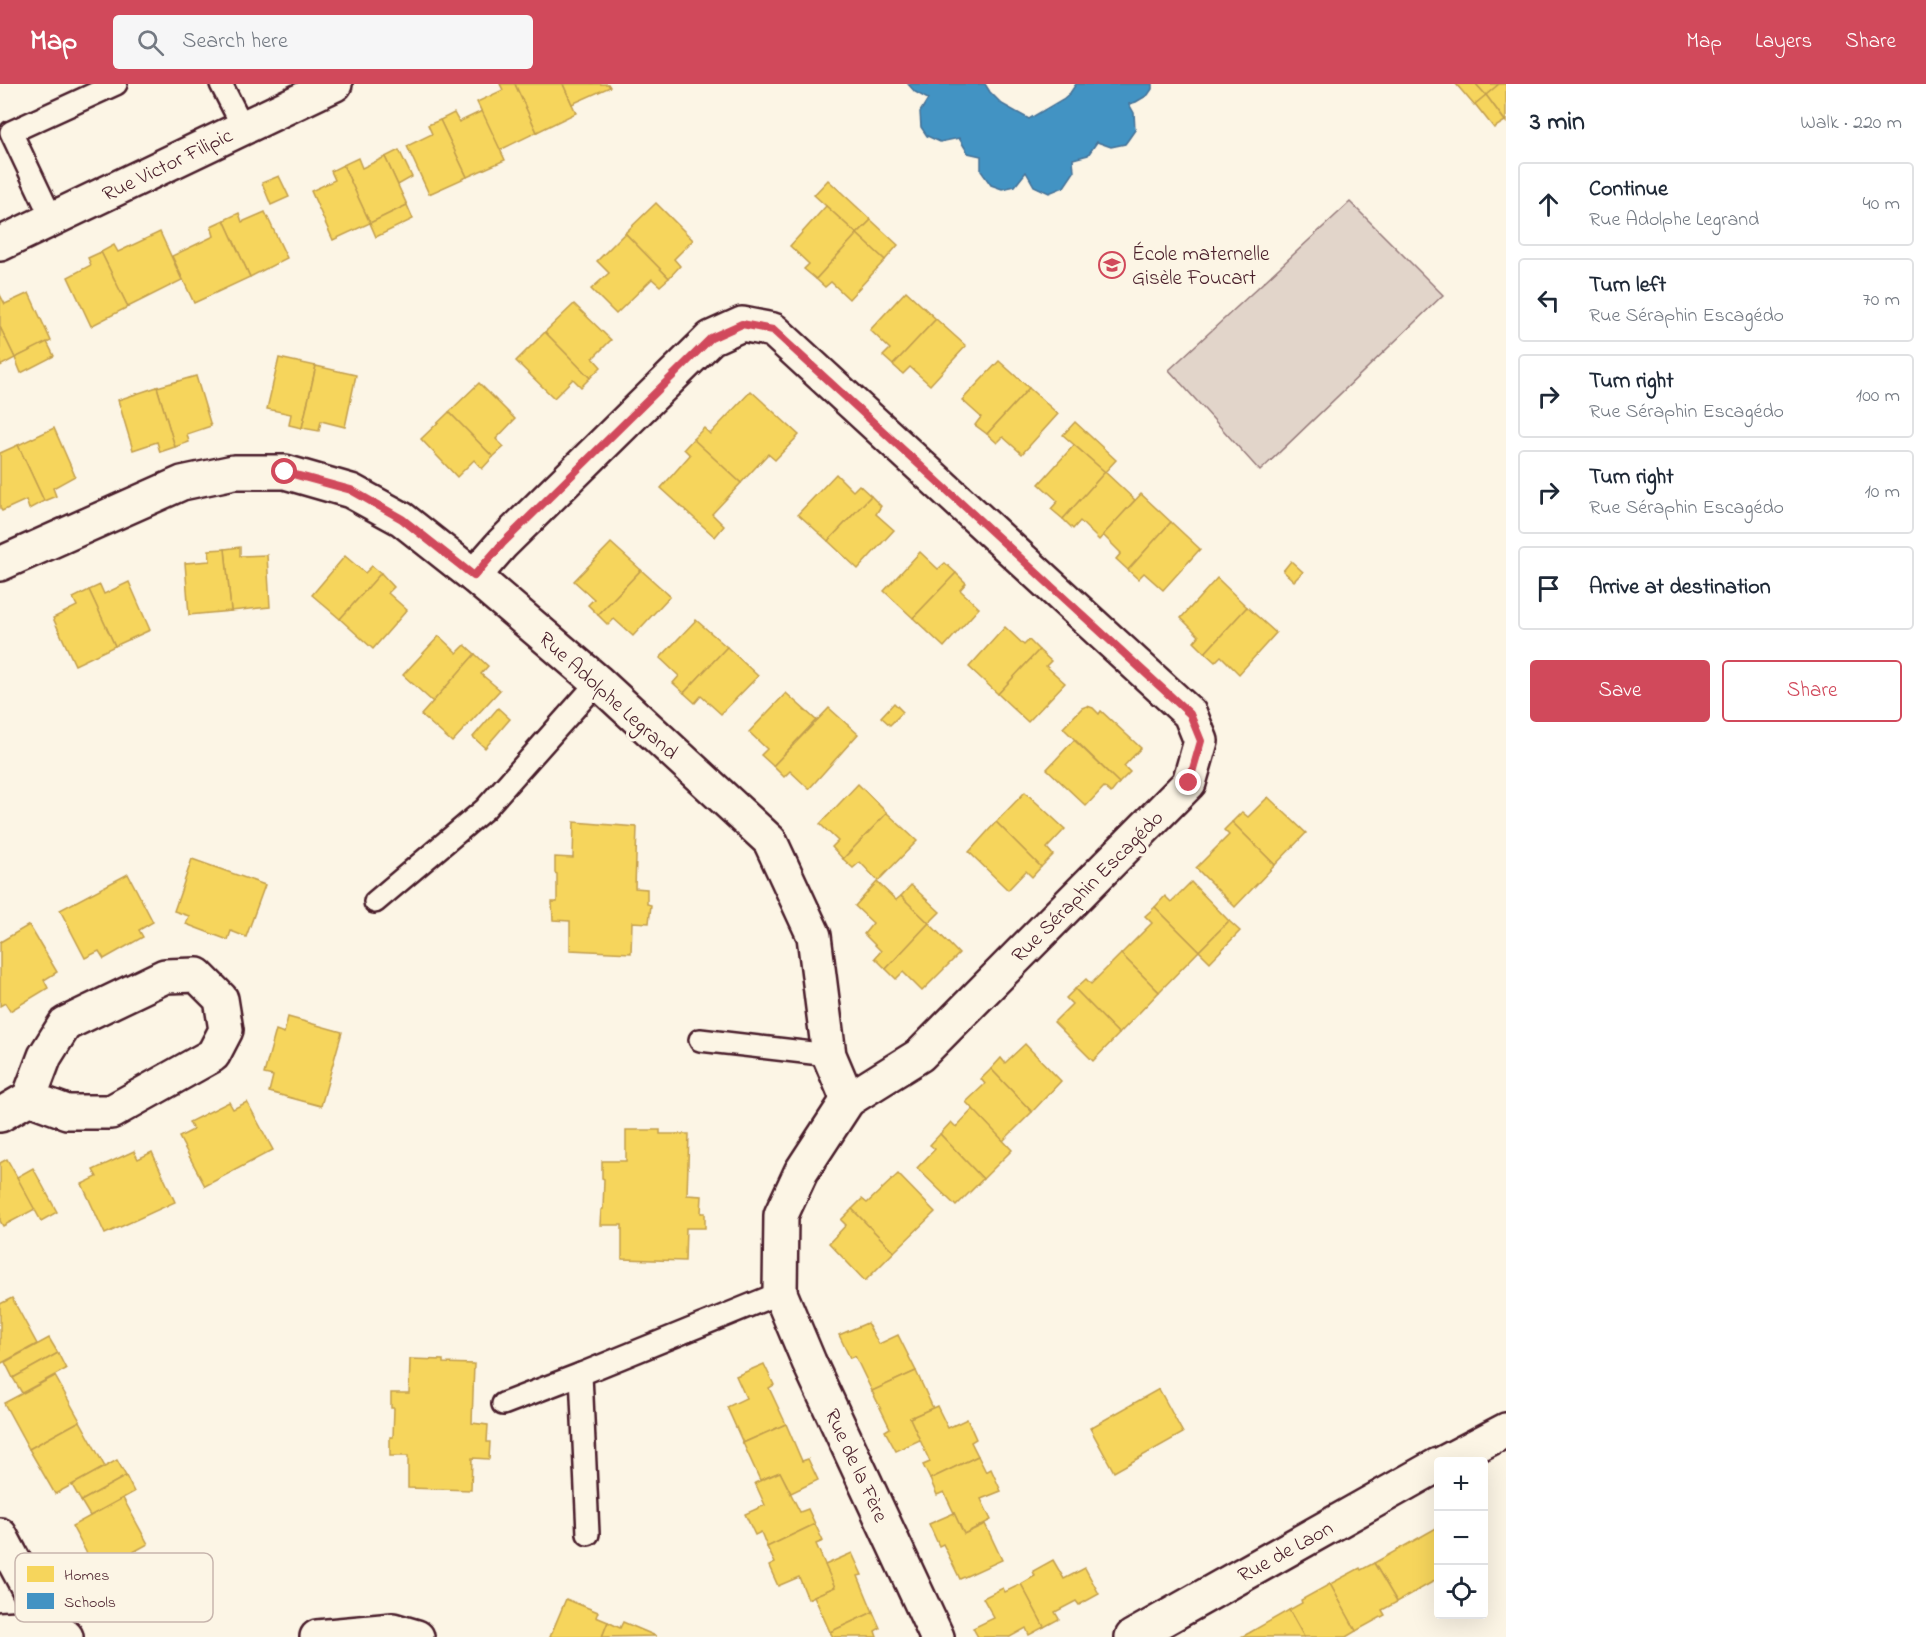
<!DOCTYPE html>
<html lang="en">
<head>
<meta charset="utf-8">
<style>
  :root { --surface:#fff; --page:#f6f6f7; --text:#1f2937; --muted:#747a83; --line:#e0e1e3; --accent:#d1495b }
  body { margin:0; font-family:"Indie Flower",sans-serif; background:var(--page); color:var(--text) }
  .controls { position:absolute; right:18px; bottom:18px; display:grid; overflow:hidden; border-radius:6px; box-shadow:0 6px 24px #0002 }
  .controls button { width:54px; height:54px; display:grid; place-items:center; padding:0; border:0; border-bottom:2px solid var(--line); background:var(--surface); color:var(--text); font:30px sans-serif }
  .stop { position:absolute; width:18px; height:18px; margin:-14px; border:4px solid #d1495b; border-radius:50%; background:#fff }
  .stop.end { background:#d1495b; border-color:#fff; box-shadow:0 2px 6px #0008 }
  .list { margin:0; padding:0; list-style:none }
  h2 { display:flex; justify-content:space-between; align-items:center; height:78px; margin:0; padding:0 24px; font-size:26px }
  h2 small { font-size:20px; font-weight:400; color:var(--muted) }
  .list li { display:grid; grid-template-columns:39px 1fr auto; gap:18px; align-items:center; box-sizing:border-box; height:84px; margin:0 12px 12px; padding:0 12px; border:2px solid var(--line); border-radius:6px }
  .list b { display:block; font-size:22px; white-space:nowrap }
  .list p { margin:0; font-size:20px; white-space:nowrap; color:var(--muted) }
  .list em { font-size:20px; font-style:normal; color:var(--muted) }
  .actions { display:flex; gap:12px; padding:18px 24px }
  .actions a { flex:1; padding:14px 0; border:2px solid var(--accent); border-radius:6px; text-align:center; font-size:21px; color:var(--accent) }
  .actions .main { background:var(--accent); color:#fff }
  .icon { flex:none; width:33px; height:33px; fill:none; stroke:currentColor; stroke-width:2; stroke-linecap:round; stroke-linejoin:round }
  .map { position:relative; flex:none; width:1506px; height:1553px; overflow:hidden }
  header { display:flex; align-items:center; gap:36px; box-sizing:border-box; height:84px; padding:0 30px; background:var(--accent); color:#fff }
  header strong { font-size:28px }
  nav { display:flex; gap:33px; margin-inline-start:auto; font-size:21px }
  .search { width:420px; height:54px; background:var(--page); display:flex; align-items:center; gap:15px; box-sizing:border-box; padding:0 21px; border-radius:6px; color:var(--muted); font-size:22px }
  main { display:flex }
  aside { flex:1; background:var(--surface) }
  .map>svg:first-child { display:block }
  .green { fill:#e2d5ca; stroke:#967a7a; stroke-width:1.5 }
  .homes { fill:#f6d55c; stroke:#c29e4d; stroke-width:1.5 }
  .schools { fill:#4393c3; stroke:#457095; stroke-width:1.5 }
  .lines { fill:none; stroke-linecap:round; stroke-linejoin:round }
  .lane-casing { stroke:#4a1f2b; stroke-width:26 }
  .street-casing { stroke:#4a1f2b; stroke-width:38 }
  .lane { stroke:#fcf5e5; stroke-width:21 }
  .street { stroke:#fcf5e5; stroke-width:33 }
  .route { stroke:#d1495b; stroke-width:8 }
  .labels { text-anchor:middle; stroke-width:6; stroke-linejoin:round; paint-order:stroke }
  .street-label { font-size:21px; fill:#4a1f2b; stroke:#fcf5e5 }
  .poi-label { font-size:21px; fill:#4a1f2b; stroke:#fcf5e5; text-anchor:start }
  .key { fill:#fcf5e5; stroke:#c7b5ad; stroke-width:1.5 }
  .key-label { font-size:16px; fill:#4a1f2b }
</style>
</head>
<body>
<header>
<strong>Map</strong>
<div class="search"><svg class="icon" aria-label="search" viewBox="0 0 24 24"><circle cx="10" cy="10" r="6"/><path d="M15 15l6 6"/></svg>Search here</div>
<nav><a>Map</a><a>Layers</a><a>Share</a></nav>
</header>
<main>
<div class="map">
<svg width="1506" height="1553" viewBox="0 0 1506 1553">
  <rect width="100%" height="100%" fill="#fcf5e5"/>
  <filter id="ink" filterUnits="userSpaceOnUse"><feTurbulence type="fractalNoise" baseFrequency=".0167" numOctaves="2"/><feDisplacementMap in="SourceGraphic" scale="12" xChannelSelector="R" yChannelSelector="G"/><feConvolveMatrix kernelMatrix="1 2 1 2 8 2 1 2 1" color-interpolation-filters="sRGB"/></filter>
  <g filter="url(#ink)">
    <polygon class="green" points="1350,118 1443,211 1260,387 1169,286"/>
    <g class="homes">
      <polygon points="500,0 515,0 537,48 500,66 477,18 503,6"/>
      <polygon points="515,0 563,0 576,29 537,48"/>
      <polygon points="563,0 608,0 610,3 572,20"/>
      <polygon points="1456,0 1476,0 1486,11 1474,21"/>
      <polygon points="1476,0 1499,0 1486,11"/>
      <polygon points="1499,0 1506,0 1506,38 1486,11"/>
      <polygon points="1486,11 1505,37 1494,44 1475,20"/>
      <polygon points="482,27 505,76 467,93 440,36 454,29 459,38"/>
      <polygon points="440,36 467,93 429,110 407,62 432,50 428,41"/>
      <polygon points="399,66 412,93 398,101 385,73"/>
      <polygon points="385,73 407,121 370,139 343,81 358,74 362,84"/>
      <polygon points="343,81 370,139 333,156 311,107 335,96 331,87"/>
      <polygon points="279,92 289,113 271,121 262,99"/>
      <polygon points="828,96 871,136 857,150 814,111"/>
      <polygon points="656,119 693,156 674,175 680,182 669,194 625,149"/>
      <polygon points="407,121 413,135 376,153 370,139"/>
      <polygon points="826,122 857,150 816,195 804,185 809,180 790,162"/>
      <polygon points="265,128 287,174 250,193 224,136 239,129 242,138"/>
      <polygon points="224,136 250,193 194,219 172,172 214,152 211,142"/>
      <polygon points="871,136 898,161 885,176 857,150"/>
      <polygon points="160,148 182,196 128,223 101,168 114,161 118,168"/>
      <polygon points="625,149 669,194 660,202 652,195 616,230 591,205 609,189 597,177"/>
      <polygon points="857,150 885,176 849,215 831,198 825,203 816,195"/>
      <polygon points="101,168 128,223 91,242 68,193 91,181 88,174"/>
      <polygon points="906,207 936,235 893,281 883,272 890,265 870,246"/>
      <polygon points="29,209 51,257 15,274 0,243 0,211 5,220"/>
      <polygon points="574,220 611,256 593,274 601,283 590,294 545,248"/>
      <polygon points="936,235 966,262 930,301 910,283 903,290 893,281"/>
      <polygon points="0,243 15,274 0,282"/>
      <polygon points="545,248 590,294 581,303 573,295 554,314 516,277"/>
      <polygon points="47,258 54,272 21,289 15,274"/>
      <polygon points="279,274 316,282 302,344 289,341 291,330 267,325"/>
      <polygon points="999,277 1029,304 987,350 975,341 981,333 962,316"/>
      <polygon points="316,282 356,291 345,343 321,337 319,347 302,344"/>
      <polygon points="196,292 211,342 187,350 189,358 175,363 157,303"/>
      <polygon points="479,299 515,335 496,355 504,363 493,373 449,328"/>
      <polygon points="157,303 175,363 160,368 157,358 133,366 118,316"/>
      <polygon points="1029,304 1058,330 1022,370 1003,353 997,359 987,350"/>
      <polygon points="751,307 799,351 775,376 768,370 741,399 693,355 704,344 710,350"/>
      <polygon points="449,328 493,373 482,385 474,376 457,393 421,355"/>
      <polygon points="1075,338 1116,376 1105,388 1063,351"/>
      <polygon points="54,344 75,392 53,404 56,412 44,417 18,361"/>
      <polygon points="693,355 741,399 712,430 724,442 715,453 661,404 690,371 684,365"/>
      <polygon points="18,361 44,417 29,425 26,416 2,427 0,424 0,369"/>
      <polygon points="1074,361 1105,388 1063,435 1051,425 1058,417 1039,400"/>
      <polygon points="1105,388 1135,416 1099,456 1080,437 1073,445 1063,435"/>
      <polygon points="836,390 853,407 859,401 871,412 828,457 798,430"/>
      <polygon points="1141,410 1171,438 1128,486 1116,475 1121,469 1103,451"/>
      <polygon points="871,412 881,422 876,430 894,446 858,485 828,457"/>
      <polygon points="1171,438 1200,465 1163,506 1144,489 1138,495 1128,486"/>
      <polygon points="611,459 641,486 598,531 588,521 594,515 574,497"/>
      <polygon points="240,463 240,472 267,471 270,523 231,527 225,465"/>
      <polygon points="225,465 231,527 189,531 185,479 210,477 209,466"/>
      <polygon points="920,468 938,485 945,479 956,489 913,534 884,507"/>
      <polygon points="345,472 365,489 372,482 381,489 340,535 312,511"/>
      <polygon points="1291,477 1303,488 1294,497 1283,487"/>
      <polygon points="641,486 670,512 633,552 614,535 608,541 598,531"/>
      <polygon points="381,489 394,503 388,509 407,526 373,565 340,535"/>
      <polygon points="956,489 966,499 960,506 979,524 944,563 913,534"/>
      <polygon points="1217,494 1247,523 1205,569 1194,558 1199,552 1181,534"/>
      <polygon points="129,498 150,546 115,562 89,506 100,501 104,510"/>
      <polygon points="89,506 115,562 75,581 53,534 77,522 73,514"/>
      <polygon points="1247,523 1276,549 1239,590 1221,572 1215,578 1205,569"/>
      <polygon points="696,536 727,563 684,609 673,599 679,592 660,574"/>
      <polygon points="1005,543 1024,561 1029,556 1039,566 998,610 969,583"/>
      <polygon points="439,552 457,569 465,561 475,570 433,618 403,591"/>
      <polygon points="727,563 758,592 721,630 701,612 695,619 684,609"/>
      <polygon points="1039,566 1051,577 1046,582 1065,599 1028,638 998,610"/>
      <polygon points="475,570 488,582 481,590 500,606 452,658 421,631"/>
      <polygon points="786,609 816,636 773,682 761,671 767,665 749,648"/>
      <polygon points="894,619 903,628 890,641 881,633"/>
      <polygon points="1087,622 1093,624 1099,630 1101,627 1141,664 1124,682 1130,688 1119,699 1063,644 1082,624"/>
      <polygon points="498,624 510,635 485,664 473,653"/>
      <polygon points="829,624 858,650 809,705 790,687 784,693 773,682"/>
      <polygon points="1074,656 1119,699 1111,709 1104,703 1086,722 1047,685"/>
      <polygon points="858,700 887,729 843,775 832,763 838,757 820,740"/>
      <polygon points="1025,708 1065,745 1047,764 1053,771 1041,783 996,738"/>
      <polygon points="1268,713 1306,749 1275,781 1232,738 1242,728 1248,733"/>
      <polygon points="887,729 917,757 878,797 860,778 853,784 843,775"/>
      <polygon points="574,738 637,743 635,804 647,805 647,820 651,821 649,839 632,838 631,869 570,866 570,837 553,836 552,818 557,818 557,790 555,789 555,773 573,774"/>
      <polygon points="996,738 1041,783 1032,793 1026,787 1008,806 969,768"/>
      <polygon points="1232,738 1275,781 1235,823 1196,784 1229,751 1224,746"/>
      <polygon points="192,775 265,801 246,853 231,847 228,856 186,840 189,832 174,827"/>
      <polygon points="128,790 153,838 139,846 143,853 104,875 99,867 85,874 60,826"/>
      <polygon points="877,798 896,816 901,812 929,839 886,885 875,874 881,867 864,850 873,839 855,822"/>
      <polygon points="1191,798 1229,837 1199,867 1155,823 1165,812 1171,818"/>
      <polygon points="911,801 940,828 929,839 901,812"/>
      <polygon points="1155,823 1199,867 1159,908 1121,870 1152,839 1145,832"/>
      <polygon points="1229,837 1240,847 1210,878 1199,867"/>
      <polygon points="929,839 959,870 922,907 903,888 896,895 886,885"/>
      <polygon points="29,841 57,888 44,896 48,904 10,927 5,919 0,922 0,858"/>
      <polygon points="1121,870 1159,908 1119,950 1075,905 1086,895 1091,900"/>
      <polygon points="1075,905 1119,950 1093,977 1054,938 1072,920 1066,914"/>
      <polygon points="288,933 342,948 321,1022 269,1008 273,992 264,990 276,946 284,949"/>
      <polygon points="1025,960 1061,997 1032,1028 991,985 1001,974 1005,979"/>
      <polygon points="991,985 1032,1028 1003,1057 966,1018 985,1000 981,995"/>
      <polygon points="229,1018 233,1025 247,1018 273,1066 205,1102 179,1053 193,1046 189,1038"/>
      <polygon points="973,1025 1012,1066 983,1095 940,1050 951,1038 956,1043"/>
      <polygon points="626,1046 660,1046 660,1050 689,1050 687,1111 702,1112 701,1129 705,1129 705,1144 686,1144 685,1177 622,1175 622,1141 600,1141 601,1126 603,1125 604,1095 602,1094 602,1077 626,1077"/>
      <polygon points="940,1050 983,1095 956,1122 917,1084 935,1065 930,1061"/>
      <polygon points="134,1067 138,1075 152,1068 175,1118 105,1150 82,1100 97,1093 93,1086"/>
      <polygon points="7,1075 35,1125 3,1142 0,1137 0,1079"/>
      <polygon points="33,1084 57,1128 41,1137 17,1093"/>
      <polygon points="898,1090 935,1128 894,1168 852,1125 862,1115 867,1119"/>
      <polygon points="852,1125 894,1168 865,1197 829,1159 846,1141 841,1136"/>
      <polygon points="12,1214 37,1260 0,1280 0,1220"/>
      <polygon points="867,1239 879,1260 898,1251 916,1287 872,1307 855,1272 850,1274 839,1251"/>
      <polygon points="49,1254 58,1269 13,1294 5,1278"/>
      <polygon points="58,1269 66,1285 22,1309 13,1294"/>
      <polygon points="410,1275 443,1276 443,1279 474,1280 472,1339 488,1341 487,1358 490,1358 489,1375 472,1374 471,1406 408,1404 408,1372 390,1372 390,1353 393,1353 394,1324 391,1324 391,1309 409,1309"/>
      <polygon points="764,1280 774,1301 769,1304 786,1340 743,1359 727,1323 746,1314 736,1292"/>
      <polygon points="916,1287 933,1324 910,1334 920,1356 896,1367 885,1347 890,1344 872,1307"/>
      <polygon points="55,1292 80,1337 29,1365 4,1319"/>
      <polygon points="1159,1305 1183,1349 1114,1388 1090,1344"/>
      <polygon points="937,1322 948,1344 967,1335 976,1355 971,1358 978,1372 930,1395 923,1381 930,1378 910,1334"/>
      <polygon points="80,1337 105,1383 55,1410 29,1365"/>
      <polygon points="786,1340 802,1377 808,1375 818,1396 791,1409 780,1388 760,1396 743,1359"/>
      <polygon points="978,1372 986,1388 991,1385 1001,1407 981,1415 991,1436 964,1450 944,1408 937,1411 930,1395"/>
      <polygon points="117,1376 126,1392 81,1417 72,1401"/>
      <polygon points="780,1388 800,1428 808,1425 815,1440 767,1463 761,1448 755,1451 745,1430 765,1421 755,1399"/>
      <polygon points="126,1392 134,1408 90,1432 81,1417"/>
      <polygon points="123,1414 148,1460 97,1488 72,1442"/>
      <polygon points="954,1429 964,1450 985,1440 1002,1476 960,1495 943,1460 939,1462 929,1440"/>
      <polygon points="815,1440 823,1457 816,1460 835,1503 808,1515 799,1493 778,1502 769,1482 775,1479 767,1463"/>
      <polygon points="1438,1443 1438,1495 1397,1518 1374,1479"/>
      <polygon points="852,1469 862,1491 858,1492 873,1528 830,1548 814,1512 835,1503 825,1481"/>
      <polygon points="1053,1476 1064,1495 1085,1484 1099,1510 1079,1521 1076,1517 1055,1528 1059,1535 1044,1543 1021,1500 1035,1492 1033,1487"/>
      <polygon points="1374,1479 1397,1518 1382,1526 1385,1531 1356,1547 1330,1500 1360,1484 1361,1486"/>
      <polygon points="1021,1500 1044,1543 1029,1551 1026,1544 1010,1553 978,1553 973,1544 994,1534 983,1514 1003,1504 1005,1508"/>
      <polygon points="1330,1500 1356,1547 1346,1553 1304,1553 1289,1526 1302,1519 1301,1516"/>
      <polygon points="566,1515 598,1528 596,1533 608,1538 602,1553 550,1553"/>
      <polygon points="1289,1526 1304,1553 1241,1553 1249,1549"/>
      <polygon points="873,1528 880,1544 875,1547 877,1553 833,1553 830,1548"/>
      <polygon points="608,1538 620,1544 623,1538 656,1552 602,1553"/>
    </g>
    <polygon class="schools" points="908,0 985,0 990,8 1002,20 1029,35 1063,15 1070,9 1076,0 1152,0 1152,5 1148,11 1136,18 1129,20 1134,29 1135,46 1128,56 1125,60 1111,63 1097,58 1088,71 1073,75 1074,88 1064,103 1049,109 1034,102 1026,88 1015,102 1002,105 991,101 981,87 981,72 968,69 959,54 940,58 927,52 921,43 920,28 928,15 915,8"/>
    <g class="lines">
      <defs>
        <g id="lane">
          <polyline points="221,0 243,43"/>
          <polyline points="52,135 11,48 116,0"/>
          <polyline points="375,818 485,725 598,598"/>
          <polyline points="700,956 829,971"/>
          <polyline points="503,1320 581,1290"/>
          <polyline points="588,1450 581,1290 780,1209"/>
        </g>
        <g id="street">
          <polyline points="0,160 335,0"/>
          <polyline points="0,480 182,399 234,388 285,388 351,407 402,435 474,492 598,598 770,757 814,852 829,971 848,1016 801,1088 781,1131 780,1209 809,1278 937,1553"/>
          <polyline points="474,492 502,460 711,254 742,240 773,246 1190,630 1201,657 1189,699 920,971 848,1016"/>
          <polyline points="0,1031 29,1014 45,972 65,940 165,892 197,891 221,915 226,946 213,971 111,1028 67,1028 29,1014"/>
          <polyline points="1445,1378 1506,1346"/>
          <polyline points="0,1451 46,1537"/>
          <polyline points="0,1545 37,1543 46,1537 66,1553"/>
          <polyline points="317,1553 393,1546 417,1553"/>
          <polyline points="1132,1553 1438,1381"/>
        </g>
      </defs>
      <use href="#lane" class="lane-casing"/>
      <use href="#street" class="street-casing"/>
      <use href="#lane" class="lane"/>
      <use href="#street" class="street"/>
    </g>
  </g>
  <g class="lines" filter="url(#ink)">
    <polyline class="route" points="285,388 351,406 402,435 474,492 502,460 711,254 742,240 773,246 1190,630 1201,657 1189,699"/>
  </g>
  <defs>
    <symbol id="school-ring" viewBox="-11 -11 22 22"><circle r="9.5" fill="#fcf5e5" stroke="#d1495b" stroke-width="1.5"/><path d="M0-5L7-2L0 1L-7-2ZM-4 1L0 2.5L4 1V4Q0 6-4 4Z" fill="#d1495b"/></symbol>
  </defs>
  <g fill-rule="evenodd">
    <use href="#school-ring" x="1097" y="166" width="30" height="30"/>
  </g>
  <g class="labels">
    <g class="street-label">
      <text transform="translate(167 80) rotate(-26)" y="7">Rue Victor Filipic</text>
      <text transform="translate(609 611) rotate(42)" y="7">Rue Adolphe Legrand</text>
      <text transform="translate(1087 802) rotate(-45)" y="7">Rue Séraphin Escagédo</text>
      <text transform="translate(857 1381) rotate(65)" y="7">Rue de la Fère</text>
      <text transform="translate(1285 1467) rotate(-29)" y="7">Rue de Laon</text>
    </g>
    <g class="poi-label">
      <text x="1132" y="176">École maternelle<tspan x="1132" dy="24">Gisèle Foucart</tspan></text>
    </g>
  </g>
  <rect x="15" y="1469" width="198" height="69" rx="9" class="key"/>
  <rect x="27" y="1482" width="27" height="16" fill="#f6d55c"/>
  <rect x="27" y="1509" width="27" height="16" fill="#4393c3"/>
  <g class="key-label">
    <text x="64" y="1496">Homes</text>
    <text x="64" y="1523">Schools</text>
  </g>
</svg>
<div class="controls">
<button>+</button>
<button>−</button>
<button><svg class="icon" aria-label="locate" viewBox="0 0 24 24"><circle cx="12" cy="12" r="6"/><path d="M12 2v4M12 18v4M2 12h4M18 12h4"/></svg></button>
</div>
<div class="stop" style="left:285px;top:388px"></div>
<div class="stop end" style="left:1189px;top:699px"></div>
</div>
<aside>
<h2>3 min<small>Walk · 220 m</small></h2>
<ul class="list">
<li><svg class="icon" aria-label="ahead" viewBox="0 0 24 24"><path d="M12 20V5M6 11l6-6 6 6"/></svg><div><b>Continue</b><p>Rue Adolphe Legrand</p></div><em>40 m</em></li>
<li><svg class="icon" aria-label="left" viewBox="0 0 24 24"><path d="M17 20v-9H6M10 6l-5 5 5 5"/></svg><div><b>Turn left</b><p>Rue Séraphin Escagédo</p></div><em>70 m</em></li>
<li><svg class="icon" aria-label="right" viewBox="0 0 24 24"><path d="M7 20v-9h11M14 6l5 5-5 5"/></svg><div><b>Turn right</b><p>Rue Séraphin Escagédo</p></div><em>100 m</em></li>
<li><svg class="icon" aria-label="right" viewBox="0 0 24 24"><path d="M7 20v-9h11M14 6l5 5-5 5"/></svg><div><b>Turn right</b><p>Rue Séraphin Escagédo</p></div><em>10 m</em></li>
<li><svg class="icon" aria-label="arrive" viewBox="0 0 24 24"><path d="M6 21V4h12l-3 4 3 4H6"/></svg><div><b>Arrive at destination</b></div></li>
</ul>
<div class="actions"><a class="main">Save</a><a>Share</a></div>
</aside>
</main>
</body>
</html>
